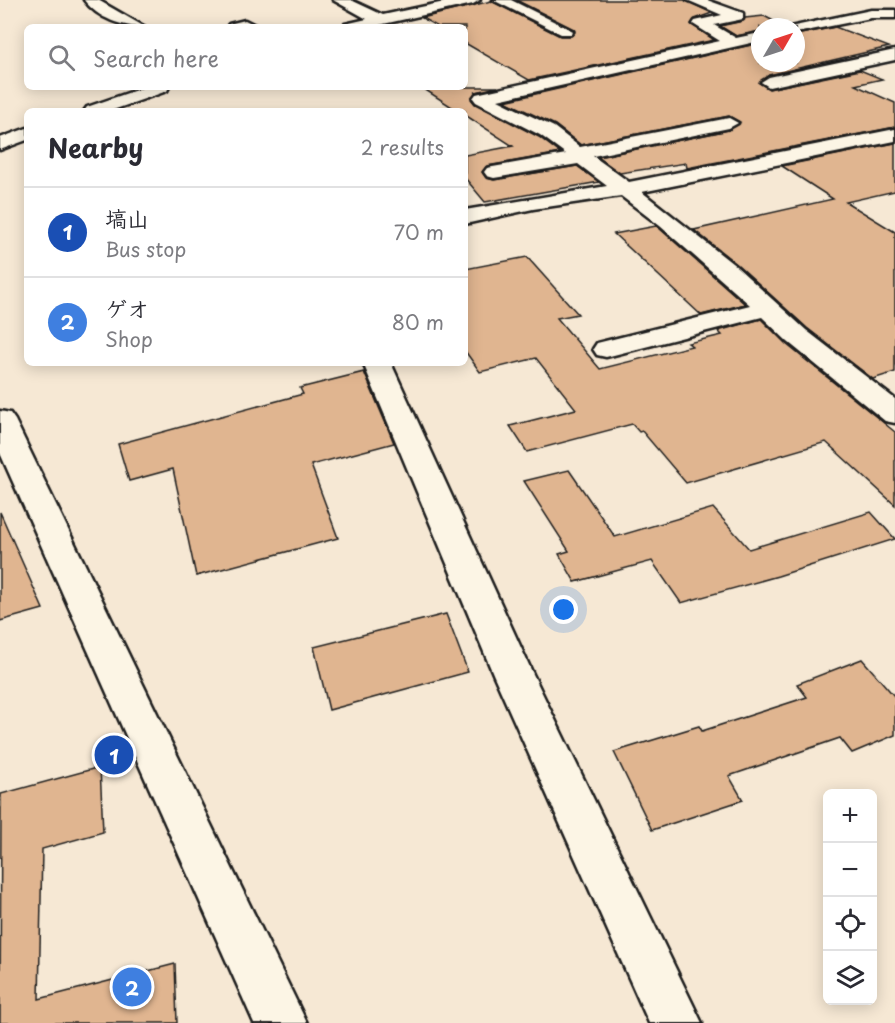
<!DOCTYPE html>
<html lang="en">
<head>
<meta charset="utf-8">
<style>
  :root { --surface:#fff; --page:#f7f7f7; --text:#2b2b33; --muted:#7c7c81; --line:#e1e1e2; --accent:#7c3aed }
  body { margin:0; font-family:"Playpen Sans","Klee One",sans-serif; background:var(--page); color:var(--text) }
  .controls { position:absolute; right:18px; bottom:18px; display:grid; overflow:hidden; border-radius:9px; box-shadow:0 3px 15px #0003 }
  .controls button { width:54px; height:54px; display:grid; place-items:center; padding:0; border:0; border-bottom:2px solid var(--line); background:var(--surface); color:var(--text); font:30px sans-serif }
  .compass { position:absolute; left:751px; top:18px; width:54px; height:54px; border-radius:50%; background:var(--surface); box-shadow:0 3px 15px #0003; rotate:51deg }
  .you { position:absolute; left:564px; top:610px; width:21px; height:21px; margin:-15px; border:4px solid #fff; border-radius:50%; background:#1a73e8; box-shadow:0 0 0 9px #1a73e833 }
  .badge { display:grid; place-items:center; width:39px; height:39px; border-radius:50%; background:var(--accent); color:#fff; font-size:20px; font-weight:700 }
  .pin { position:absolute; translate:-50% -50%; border:3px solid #fff; box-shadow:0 2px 6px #0006 }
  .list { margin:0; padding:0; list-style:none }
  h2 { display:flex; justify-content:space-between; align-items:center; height:78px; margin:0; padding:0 24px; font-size:26px }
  h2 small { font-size:20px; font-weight:400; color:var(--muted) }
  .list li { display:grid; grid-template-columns:39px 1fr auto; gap:18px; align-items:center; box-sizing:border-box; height:90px; padding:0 24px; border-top:2px solid var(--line) }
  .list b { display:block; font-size:22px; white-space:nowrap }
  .list p { margin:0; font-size:20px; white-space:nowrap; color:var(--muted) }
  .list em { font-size:20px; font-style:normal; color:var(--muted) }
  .icon { flex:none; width:33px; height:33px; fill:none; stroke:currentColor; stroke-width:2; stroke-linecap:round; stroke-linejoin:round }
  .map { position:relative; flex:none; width:895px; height:1023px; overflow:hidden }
  .search { position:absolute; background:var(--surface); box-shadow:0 3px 15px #0003; left:24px; top:24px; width:444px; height:66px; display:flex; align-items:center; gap:15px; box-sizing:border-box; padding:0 21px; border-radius:9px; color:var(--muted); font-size:22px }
  .panel { position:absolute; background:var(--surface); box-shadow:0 3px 15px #0003; left:24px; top:108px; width:444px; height:258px; border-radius:9px }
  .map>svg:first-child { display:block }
  .building { fill:#e0b590; stroke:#1c1c1c; stroke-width:1.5 }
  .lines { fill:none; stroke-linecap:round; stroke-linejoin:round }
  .street-casing { stroke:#1c1c1c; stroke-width:5 }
  .secondary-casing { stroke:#1c1c1c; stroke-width:5 }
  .street { fill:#fcf5e5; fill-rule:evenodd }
  .secondary { fill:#fcf5e5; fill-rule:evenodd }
</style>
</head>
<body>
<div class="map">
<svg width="895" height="1023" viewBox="0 0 895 1023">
  <rect width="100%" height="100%" fill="#f6e8d4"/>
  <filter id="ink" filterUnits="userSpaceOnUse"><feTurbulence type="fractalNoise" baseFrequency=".0167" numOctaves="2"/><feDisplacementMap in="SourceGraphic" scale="12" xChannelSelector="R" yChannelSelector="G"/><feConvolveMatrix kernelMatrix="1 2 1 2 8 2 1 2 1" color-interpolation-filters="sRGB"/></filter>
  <g filter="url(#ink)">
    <g class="building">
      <polygon points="516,0 685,0 712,13 695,19 691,24 714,40 529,80 465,43 465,27 438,27 422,18 491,1 560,36 571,36 575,32 574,29"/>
      <polygon points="764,16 785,27 760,27 760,31 736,36 720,26 743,21 745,18"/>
      <polygon points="835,27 889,47 769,75 759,83 769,89 860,70 882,79 855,85 895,103 895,127 687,168 686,163 620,173 598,157 729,130 740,122 729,116 581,145 555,125 505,101 760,43 760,63 796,63 796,35"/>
      <polygon points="421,87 498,87 476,92 471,99 475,104 539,137 560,153 487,166 482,172 486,178 494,180 577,166 599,182 485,202 465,178 465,155 513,146 465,115 465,111 458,111"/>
      <polygon points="895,143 895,191 846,202 895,232 895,372 873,379 807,328 738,265 694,230 833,199 782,166"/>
      <polygon points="656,226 659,228 745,304 701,315 614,234"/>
      <polygon points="527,257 578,314 557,318 600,369 692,346 688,343 722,335 718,331 761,319 786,344 895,432 895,505 826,442 686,483 642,431 639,432 632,424 527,452 510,426 576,409 536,358 480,372 465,351 465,269"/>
      <polygon points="364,372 394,443 311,465 338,538 196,576 173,469 129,481 118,444 303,394 300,388"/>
      <polygon points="569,470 615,537 713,508 749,549 871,512 895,539 778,576 681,603 652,561 575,582 559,554 569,551 524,481"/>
      <polygon points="0,512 43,609 0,621"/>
      <polygon points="446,614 468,672 329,710 314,647"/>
      <polygon points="862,659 895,697 895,735 852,753 840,738 729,776 743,800 652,830 614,752 699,726 702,731 807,697 797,684"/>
      <polygon points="100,767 103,832 42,849 39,999 175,964 177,1023 0,1023 1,794"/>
    </g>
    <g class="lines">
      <defs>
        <g id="street">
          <path d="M84 0H98L145 27C123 27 98 19 84 0Z"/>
          <polygon points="333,0 351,0 383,15 454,0 480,0 473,4 370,27 343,27 345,24 367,19"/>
          <polygon points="493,0 511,0 573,31 571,34 561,34"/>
          <polygon points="687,0 707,0 743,13 743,19 714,25 736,38 760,33 760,41 498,100 554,127 580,147 729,118 738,123 729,128 593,156 629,182 895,129 895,141 642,192 737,267 806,330 895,399 895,423 885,421 788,342 762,317 606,357 597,355 593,349 597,343 750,305 660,226 621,196 533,209 465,224 465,210 607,186 578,164 494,178 487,176 484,172 487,168 566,154 540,135 476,102 473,98 476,94 720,41 693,24 695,21 722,15"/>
          <polygon points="871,10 895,10 895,18 871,18 796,33 796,27 790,27"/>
          <polygon points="245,20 259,27 227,27 229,24"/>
          <polygon points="895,50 895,60 769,87 761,82 769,77"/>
          <polygon points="145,87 169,87 167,91 110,111 84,111 87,107"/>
          <polygon points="27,128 27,140 0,150 0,138"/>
          <polygon points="363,363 391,363 533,674 702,1023 649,1023 494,676"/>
        </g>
        <polygon id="secondary" points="0,411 10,413 15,420 307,1023 254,1023 0,453"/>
      </defs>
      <use href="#street" class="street-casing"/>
      <use href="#secondary" class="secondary-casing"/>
      <use href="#street" class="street"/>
      <use href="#secondary" class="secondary"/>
    </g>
  </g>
</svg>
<div class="controls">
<button>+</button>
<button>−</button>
<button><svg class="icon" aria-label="locate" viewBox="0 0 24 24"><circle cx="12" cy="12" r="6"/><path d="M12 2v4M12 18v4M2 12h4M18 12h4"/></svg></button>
<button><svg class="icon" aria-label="layers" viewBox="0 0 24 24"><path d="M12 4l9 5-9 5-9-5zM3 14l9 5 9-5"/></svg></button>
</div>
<svg class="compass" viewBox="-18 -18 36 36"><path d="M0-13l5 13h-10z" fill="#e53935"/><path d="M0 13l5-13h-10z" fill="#7c7c81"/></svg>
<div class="you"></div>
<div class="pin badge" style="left:114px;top:755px;background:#1a4fb4">1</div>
<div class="pin badge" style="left:132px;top:987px;background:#3f7fe0">2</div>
<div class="search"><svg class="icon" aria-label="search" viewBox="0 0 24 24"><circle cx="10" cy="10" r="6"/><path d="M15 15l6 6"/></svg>Search here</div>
<section class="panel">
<h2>Nearby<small>2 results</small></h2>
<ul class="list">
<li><span class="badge" style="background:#1a4fb4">1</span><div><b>塙山</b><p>Bus stop</p></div><em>70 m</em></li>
<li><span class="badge" style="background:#3f7fe0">2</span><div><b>ゲオ</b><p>Shop</p></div><em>80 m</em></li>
</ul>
</section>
</div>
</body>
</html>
